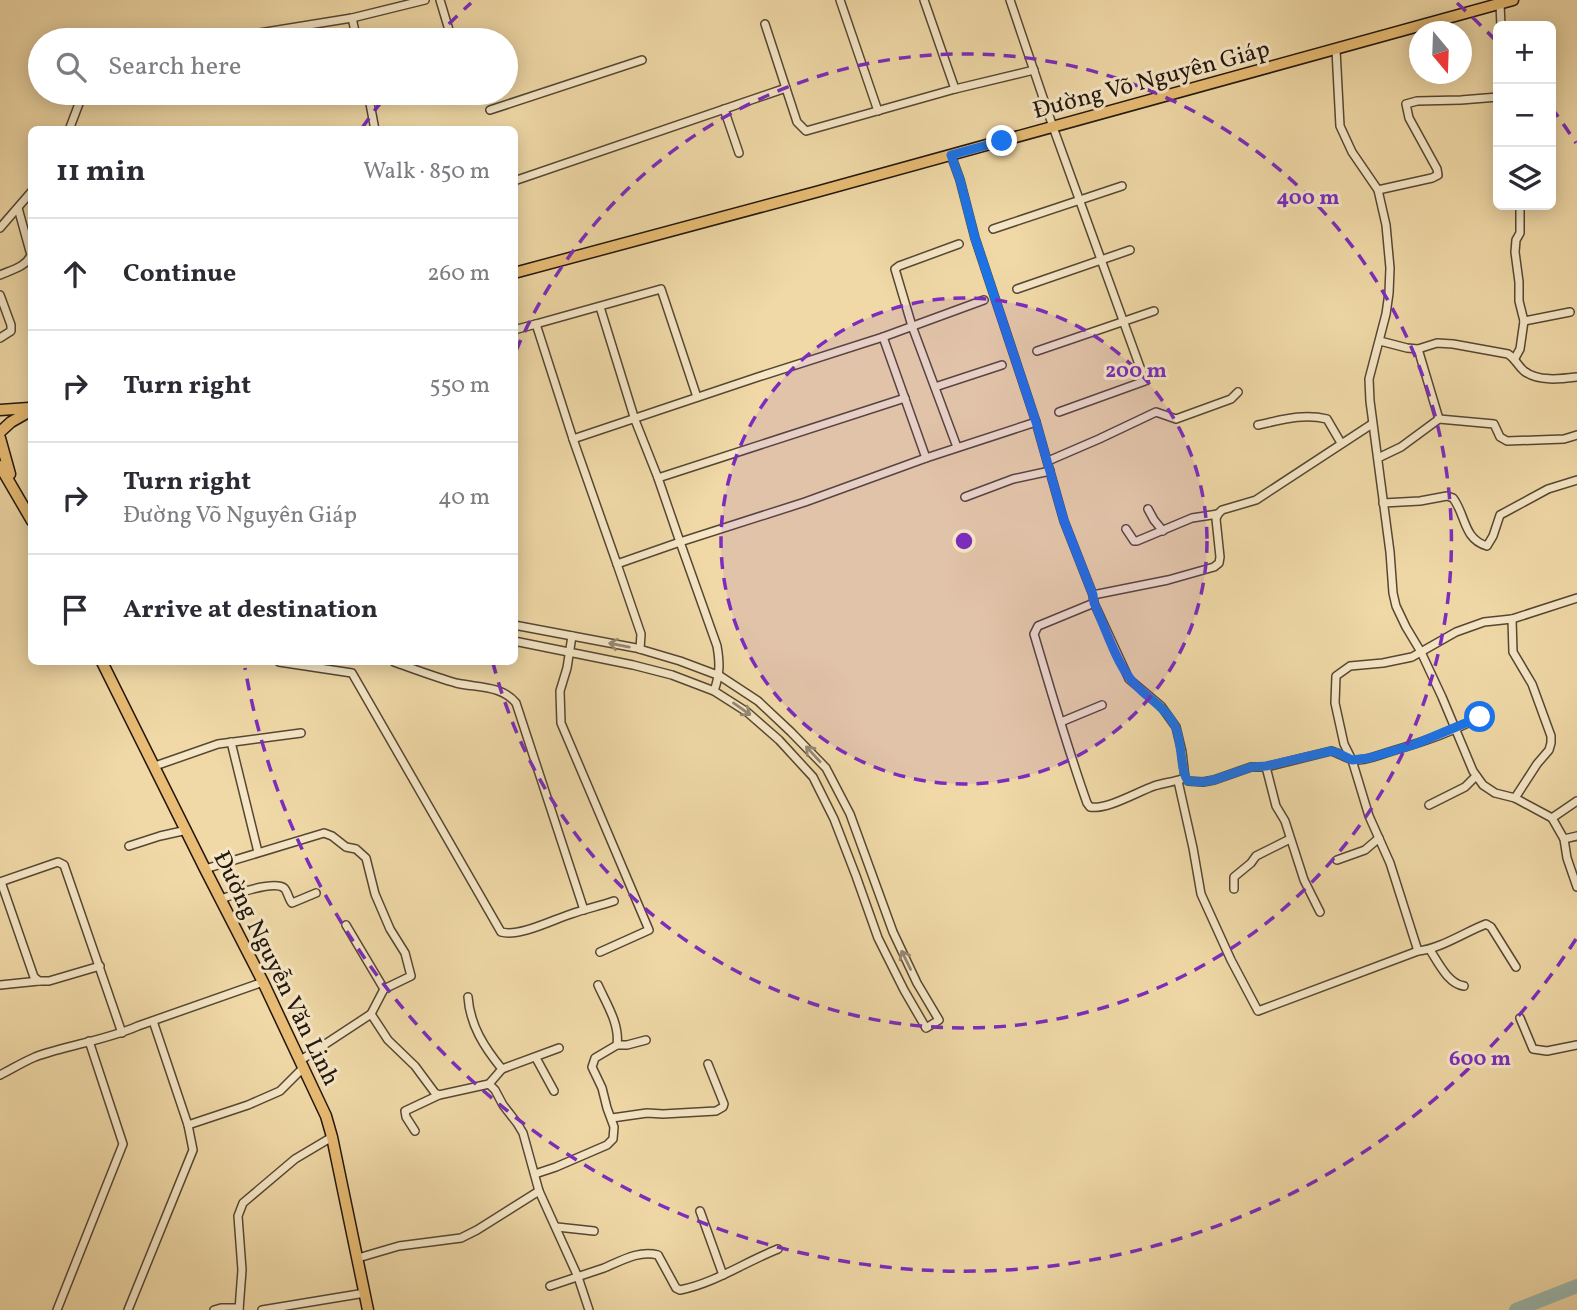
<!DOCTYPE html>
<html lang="en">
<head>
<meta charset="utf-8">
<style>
  :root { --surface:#fff; --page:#f2f2f3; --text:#2b2b33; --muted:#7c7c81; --line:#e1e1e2 }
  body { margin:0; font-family:Vollkorn,serif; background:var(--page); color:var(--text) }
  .controls { position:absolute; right:21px; top:21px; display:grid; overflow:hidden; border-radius:10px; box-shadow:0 4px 18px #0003 }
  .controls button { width:63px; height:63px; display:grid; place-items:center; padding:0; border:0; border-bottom:2px solid var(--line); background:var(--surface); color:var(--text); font:35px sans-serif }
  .compass { position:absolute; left:1409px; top:21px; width:63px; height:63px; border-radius:50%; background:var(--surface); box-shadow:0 4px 18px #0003; rotate:161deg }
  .stop { position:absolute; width:21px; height:21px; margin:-16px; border:5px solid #1a73e8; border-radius:50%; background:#fff }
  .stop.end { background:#1a73e8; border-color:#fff; box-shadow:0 2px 7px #0008 }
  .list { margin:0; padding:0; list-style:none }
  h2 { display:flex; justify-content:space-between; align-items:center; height:91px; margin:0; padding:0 28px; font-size:30px }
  h2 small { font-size:23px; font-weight:400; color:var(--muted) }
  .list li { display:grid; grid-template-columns:46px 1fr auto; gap:21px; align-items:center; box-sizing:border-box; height:112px; padding:0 28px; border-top:2px solid var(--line) }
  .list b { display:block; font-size:26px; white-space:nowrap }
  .list p { margin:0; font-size:23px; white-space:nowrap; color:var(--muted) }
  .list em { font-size:23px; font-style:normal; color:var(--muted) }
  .icon { flex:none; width:38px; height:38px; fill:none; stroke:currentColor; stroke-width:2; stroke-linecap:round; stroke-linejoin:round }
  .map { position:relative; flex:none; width:1577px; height:1310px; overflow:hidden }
  .search { position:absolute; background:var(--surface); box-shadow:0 4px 18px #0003; left:28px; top:28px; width:490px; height:77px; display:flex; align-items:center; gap:18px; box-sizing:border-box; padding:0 24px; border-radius:38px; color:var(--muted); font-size:26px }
  .panel { position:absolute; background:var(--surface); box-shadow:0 4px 18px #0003; left:28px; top:126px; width:490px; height:539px; border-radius:10px }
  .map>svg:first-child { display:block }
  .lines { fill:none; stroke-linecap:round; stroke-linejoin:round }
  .river { stroke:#9cb9af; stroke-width:14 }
  .street-casing { stroke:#554734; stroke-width:10 }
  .primary-casing { stroke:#21160e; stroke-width:13 }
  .street { stroke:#f5e6c6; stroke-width:7 }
  .primary { stroke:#e8bc74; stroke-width:10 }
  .oneway { stroke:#968873 }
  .route { stroke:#1a73e8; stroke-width:9 }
  .ring { fill:none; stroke:#7b2cbf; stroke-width:3.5; stroke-dasharray:12 9 }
  .labels { text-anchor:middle; stroke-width:6; stroke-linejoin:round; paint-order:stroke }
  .street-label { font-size:24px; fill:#21160e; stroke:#f5e6c6 }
  .centre { fill:#7b2cbf; stroke:#f5e6c6; stroke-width:3.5 }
  .ring-label { font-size:21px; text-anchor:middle; font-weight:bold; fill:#7b2cbf; stroke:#f5e6c6; stroke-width:6; stroke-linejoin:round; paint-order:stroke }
</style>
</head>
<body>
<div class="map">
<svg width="1577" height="1310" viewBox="0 0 1577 1310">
  <rect width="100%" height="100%" fill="#f0d9a7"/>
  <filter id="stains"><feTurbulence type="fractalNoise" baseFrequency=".00286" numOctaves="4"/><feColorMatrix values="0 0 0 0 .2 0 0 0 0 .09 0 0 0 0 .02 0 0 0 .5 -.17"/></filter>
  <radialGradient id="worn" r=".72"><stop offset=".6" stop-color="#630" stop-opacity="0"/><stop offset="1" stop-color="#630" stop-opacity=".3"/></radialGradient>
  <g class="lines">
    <polyline class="river" points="1516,1310 1577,1286"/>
    <defs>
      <g id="street">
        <polyline points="440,0 452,40"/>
        <polyline points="840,0 878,111"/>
        <polyline points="924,0 955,89"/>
        <polyline points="1010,0 1053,127 1145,381 1059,412"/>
        <polyline points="1500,4 1501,26"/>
        <polyline points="352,18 357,40"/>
        <polyline points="765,24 797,122 806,131 955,89 1034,70"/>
        <polyline points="215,40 352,18 425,0"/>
        <polyline points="1336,50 1340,126 1352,152 1378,190 1386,225 1390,268 1389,293 1386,314 1369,379 1370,401 1390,552 1393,593 1396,606 1406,627 1421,652 1442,697 1473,771 1483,785 1495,793 1515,798 1552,818 1564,839 1567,858 1577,887"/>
        <polyline points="368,93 375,130"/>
        <polyline points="724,109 739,153"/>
        <polyline points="490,110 642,60"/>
        <polyline points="69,130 83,93"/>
        <path d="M951 155 960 180 975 238 1036 422 1064 521 1093 595 1094 603 1129 679 1161 706 1176 727 1182 752 1185 778 1188 781 1203 782 1214 780 1251 767H1266L1331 751C1340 753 1348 761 1357 760 1368 760 1379 755 1389 752 1419 743 1461 730 1487 712"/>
        <polyline points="514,181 786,88"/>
        <polyline points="1378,190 1432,178 1438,175 1437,169 1409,118 1406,104 1417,101 1461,100 1498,97"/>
        <polyline points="0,228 32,191"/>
        <polyline points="993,229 1122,186"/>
        <path d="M0 275C11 270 26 267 31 255L18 208"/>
        <polyline points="1017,289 1130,250"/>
        <polyline points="0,295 11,325 11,331 0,338"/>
        <polyline points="1524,321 1570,312"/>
        <polyline points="536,324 661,289 697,397"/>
        <polyline points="514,330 536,324 573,439 617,564 680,542 658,478 635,420 600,307"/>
        <polyline points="883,337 926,458"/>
        <path d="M1380 341 1407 348 1418 349 1437 343 1453 344 1508 354C1516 359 1517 365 1524 371 1538 382 1561 379 1577 377"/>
        <polyline points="1418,349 1439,419"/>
        <polyline points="1037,351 1154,311"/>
        <polyline points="1515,358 1520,349 1524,321 1519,301 1519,282 1515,252 1516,240 1520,233 1520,205"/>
        <polyline points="935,387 1002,365"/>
        <path d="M1258 425C1281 420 1303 413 1327 419L1341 443"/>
        <polyline points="573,439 758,377 883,337 984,300"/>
        <polyline points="957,447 912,326 895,269 899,266 959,244"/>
        <polyline points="1378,458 1401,447 1439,419 1494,424 1500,437 1507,441 1564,439 1577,435"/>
        <polyline points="1048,461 1099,439 1156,412 1176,419 1231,399 1238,392"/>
        <polyline points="658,478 905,398"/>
        <polyline points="965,497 1013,479 1050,471"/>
        <path d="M1383 503 1420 501 1447 496 1453 498C1466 515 1463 539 1487 546L1493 536 1500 515 1548 489 1577 480"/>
        <polyline points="1148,509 1154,520 1163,531"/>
        <polyline points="1126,529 1134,541 1137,541 1192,518 1218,514"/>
        <polyline points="617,564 641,634 640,649"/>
        <polyline points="1093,595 1168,580 1214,567 1219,563 1220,557 1216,519 1218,514 1222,510 1256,500 1372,424"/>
        <path d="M1094 603 1038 626 1034 634C1051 691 1067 747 1087 803L1090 807C1107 810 1137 792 1154 786 1163 783 1173 782 1182 779"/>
        <polyline points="1512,619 1513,652 1532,684 1551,736 1551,743 1549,750 1537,764 1515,798"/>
        <polyline points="514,625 636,648 680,661 720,676 758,701 791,732 826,768 850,814 893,932 917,983 939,1020 926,1028 904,990 878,938 856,876 834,819 813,777 779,740 747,712 714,691 672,675 633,665 514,641"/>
        <polyline points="572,636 567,668 560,691 561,723 649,930 600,952"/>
        <path d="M279 662 352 673 501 932C520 937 552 920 571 914 585 909 599 906 614 901"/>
        <path d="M394 662C414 669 435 677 456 683 478 688 501 685 516 703L584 910"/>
        <path d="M714 691C720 674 720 663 717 646L680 542 805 502 926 458 1036 422"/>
        <polyline points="1061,722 1102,705"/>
        <polyline points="231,742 258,852"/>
        <polyline points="155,766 218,744 301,733"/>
        <polyline points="1266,767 1276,806 1285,821 1304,880 1320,912"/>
        <path d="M1178 781 1193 848 1201 894 1231 960 1258 1011 1418 951C1440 949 1465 932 1486 924L1491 927 1516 967"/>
        <polyline points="1429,805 1465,787 1476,776"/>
        <polyline points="1552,818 1577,801"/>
        <polyline points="1564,839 1577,836"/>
        <polyline points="129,846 160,836 187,830"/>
        <polyline points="1337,860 1365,850 1379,838"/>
        <polyline points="205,869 324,833 332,836 346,847 356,849 366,858 375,894 390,929 405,953 411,976 384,989 371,1014 301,1060"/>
        <polyline points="0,882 58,862 64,865 122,1033"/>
        <polyline points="1,882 34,977 39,981 49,981 100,966"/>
        <polyline points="1234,889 1234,877 1251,863 1256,856 1290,839"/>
        <path d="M221 899C232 895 274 880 284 888 287 890 289 900 292 903L316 893"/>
        <polyline points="346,925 384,989"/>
        <path d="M1430 950C1438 962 1448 984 1464 986"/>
        <polyline points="1418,951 1390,863 1369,816 1352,760 1344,744 1335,703 1336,676 1350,666 1383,663 1412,657 1456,632 1484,622 1512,619 1577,598"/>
        <polyline points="0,985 39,981"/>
        <path d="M468 997C470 1025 484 1047 502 1069"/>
        <polyline points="371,1014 388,1040 415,1066 435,1093 439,1095 489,1084 502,1069 559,1048"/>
        <polyline points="1520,1018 1533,1049 1547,1051 1577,1045"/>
        <polyline points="153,1021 188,1125 248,1105 280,1091 304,1067"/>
        <polyline points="617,1045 627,1045 646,1040"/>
        <polyline points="536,1058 554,1091"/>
        <path d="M0 1075C12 1069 23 1062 35 1057 68 1045 107 1040 138 1026L263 982"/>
        <polyline points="489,1084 495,1090 503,1105 517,1123 523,1133 539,1191 578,1277 589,1310"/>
        <polyline points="612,1118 647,1113 663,1114 716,1111 723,1107 724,1104 708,1064"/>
        <polyline points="415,1131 406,1117 405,1111 439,1095"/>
        <path d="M535 1174 556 1167 607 1145 613 1139 614 1127 607 1108 602 1088 592 1067 595 1058 617 1045C620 1024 606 1003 598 985"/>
        <polyline points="700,1211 723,1275"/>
        <polyline points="557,1227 594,1231"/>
        <polyline points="358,1258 399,1246 461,1238 477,1230 539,1191"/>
        <path d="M550 1286C568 1280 586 1274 604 1268 621 1261 638 1250 658 1255L676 1288 680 1290C715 1283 745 1262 778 1249"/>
        <polyline points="57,1310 123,1144 89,1041"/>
        <polyline points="128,1310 193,1150 188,1125"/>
        <polyline points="214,1310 221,1308 239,1308"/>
        <polyline points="239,1310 242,1270 238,1216 243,1203 295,1159 332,1137"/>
        <polyline points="262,1310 365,1293"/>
      </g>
      <g id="primary">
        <polyline points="514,273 816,192 1513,0"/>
        <polyline points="0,410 29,408"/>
        <polyline points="0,432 11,422 32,410"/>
        <polyline points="0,438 10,474"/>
        <polyline points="0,466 32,521"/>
        <polyline points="102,662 205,869 263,982 326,1116 332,1137 368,1310"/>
      </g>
    </defs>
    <use href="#street" class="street-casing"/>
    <use href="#primary" class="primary-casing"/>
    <use href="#street" class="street"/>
    <use href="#primary" class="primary"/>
  </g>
  <defs><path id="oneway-shaft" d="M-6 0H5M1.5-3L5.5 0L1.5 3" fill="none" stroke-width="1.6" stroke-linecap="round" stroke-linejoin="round" transform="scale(1.75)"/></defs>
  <g class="oneway">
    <use href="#oneway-shaft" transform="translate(619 645) rotate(-169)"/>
    <use href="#oneway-shaft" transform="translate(742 709) rotate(35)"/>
    <use href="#oneway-shaft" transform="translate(813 754) rotate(-133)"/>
    <use href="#oneway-shaft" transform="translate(906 960) rotate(-116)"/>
  </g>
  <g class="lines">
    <path class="route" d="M1002 141 951 155 960 180 975 238 1036 422 1064 521 1093 595 1094 603C1104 625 1115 659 1129 677 1141 695 1162 703 1174 724 1183 739 1179 769 1188 781L1203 782 1214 780 1251 767 1266 766 1331 751 1338 753 1352 760 1369 758 1413 745 1480 717"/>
  </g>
  <circle cx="964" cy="541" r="243" fill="#7b2cbf" fill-opacity=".12"/>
  <g class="ring">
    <circle cx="964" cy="541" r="243"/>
    <path d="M516 351A487 487 0 1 1 493 663"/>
    <path d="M1576 939A730 730 0 0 1 245 668M362 128A730 730 0 0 1 385 97M434 39A730 730 0 0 1 471 3M1457 3A730 730 0 0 1 1498 43M1551 107A730 730 0 0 1 1576 143"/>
  </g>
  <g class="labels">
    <g class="street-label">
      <text transform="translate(1151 79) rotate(-15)" y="8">Đường Võ Nguyên Giáp</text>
      <text transform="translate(277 968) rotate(64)" y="8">Đường Nguyễn Văn Linh</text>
    </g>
  </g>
  <circle cx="964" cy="541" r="10" class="centre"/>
  <g class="ring-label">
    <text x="1308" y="204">400 m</text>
    <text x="1136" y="377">200 m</text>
    <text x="1480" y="1065">600 m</text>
  </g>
  <rect width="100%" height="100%" filter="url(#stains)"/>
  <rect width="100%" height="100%" fill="url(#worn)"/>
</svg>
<div class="controls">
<button>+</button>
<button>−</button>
<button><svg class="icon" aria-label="layers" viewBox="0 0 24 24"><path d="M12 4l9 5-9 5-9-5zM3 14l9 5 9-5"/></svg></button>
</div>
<svg class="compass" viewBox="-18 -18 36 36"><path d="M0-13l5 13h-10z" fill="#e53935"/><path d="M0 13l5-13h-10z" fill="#7c7c81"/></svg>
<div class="stop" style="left:1480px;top:717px"></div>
<div class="stop end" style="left:1002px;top:141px"></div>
<div class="search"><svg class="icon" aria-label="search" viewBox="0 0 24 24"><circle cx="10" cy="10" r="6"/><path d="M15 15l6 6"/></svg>Search here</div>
<section class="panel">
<h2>11 min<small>Walk · 850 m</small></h2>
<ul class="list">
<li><svg class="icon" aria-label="ahead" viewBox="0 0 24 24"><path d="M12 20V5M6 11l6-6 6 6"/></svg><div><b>Continue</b></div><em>260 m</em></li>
<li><svg class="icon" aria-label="right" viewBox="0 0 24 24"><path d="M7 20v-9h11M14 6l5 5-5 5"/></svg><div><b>Turn right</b></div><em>550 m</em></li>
<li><svg class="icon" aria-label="right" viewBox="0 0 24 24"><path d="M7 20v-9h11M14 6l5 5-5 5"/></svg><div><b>Turn right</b><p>Đường Võ Nguyên Giáp</p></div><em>40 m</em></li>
<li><svg class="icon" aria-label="arrive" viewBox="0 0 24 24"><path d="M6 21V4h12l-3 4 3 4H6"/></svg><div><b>Arrive at destination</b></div></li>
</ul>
</section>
</div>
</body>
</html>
